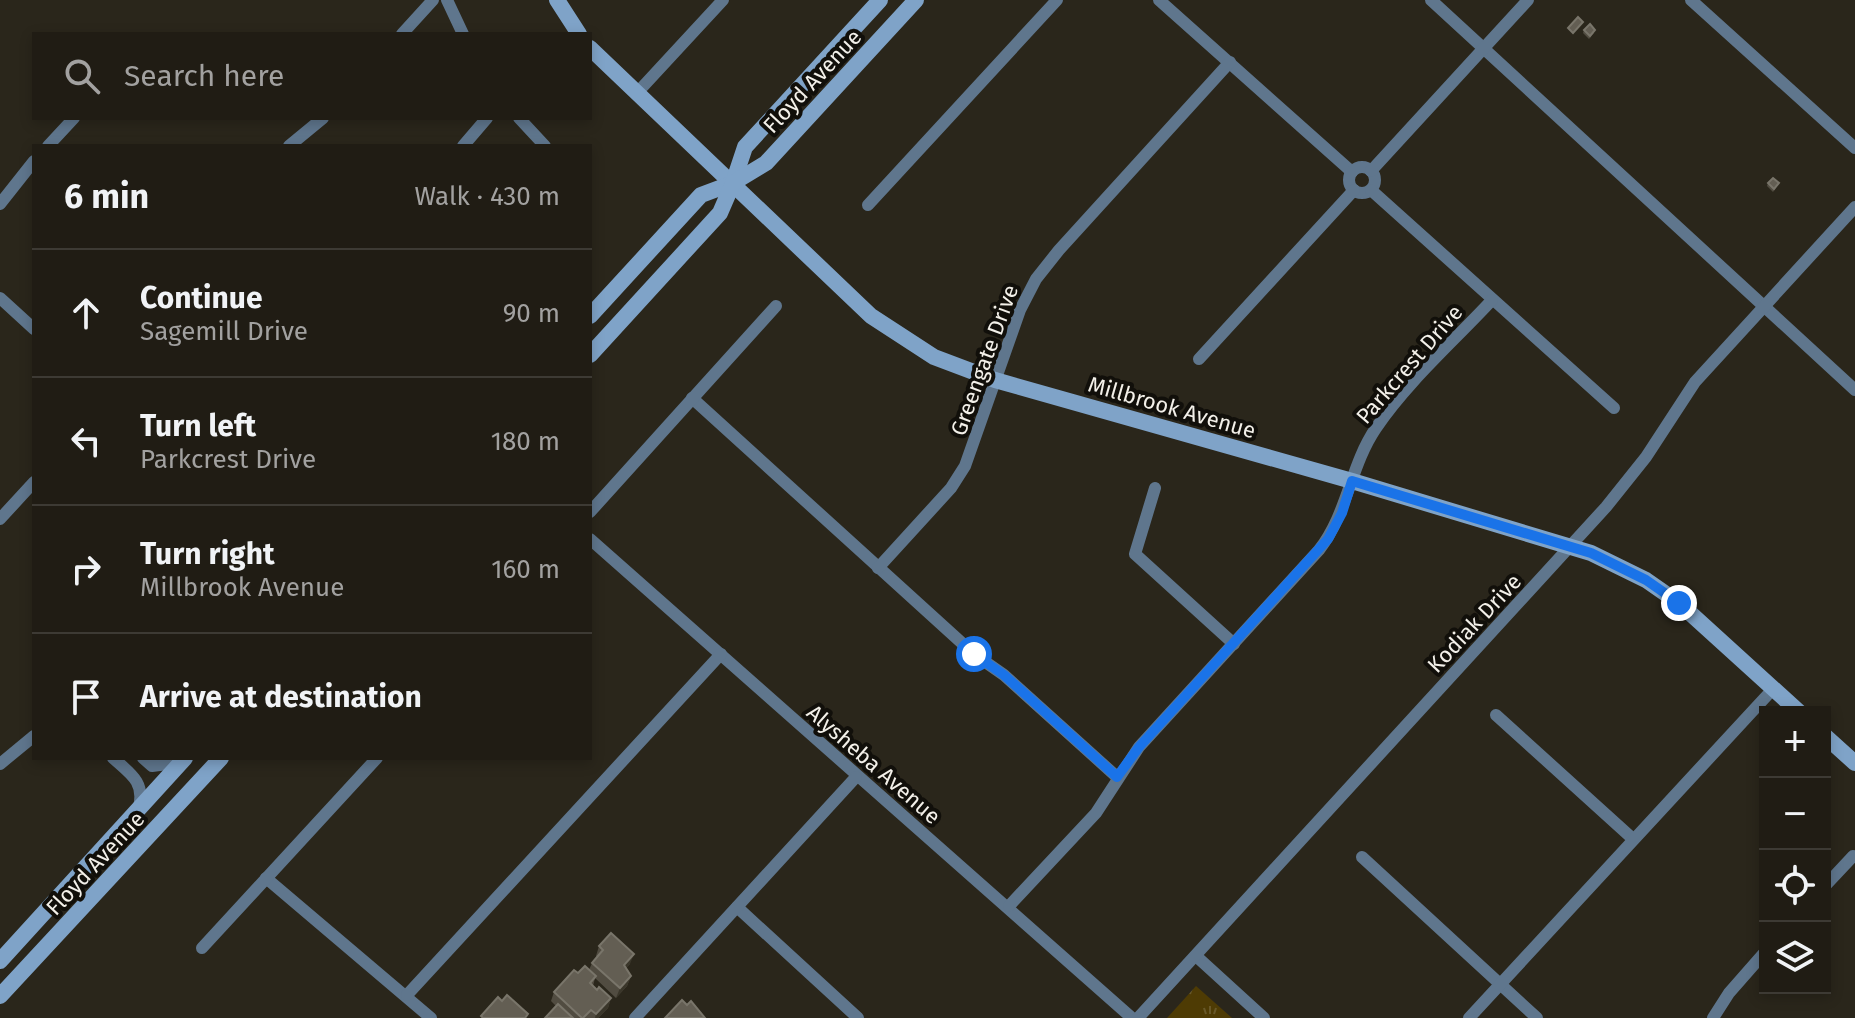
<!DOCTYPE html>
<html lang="en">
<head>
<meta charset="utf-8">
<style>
  :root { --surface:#201c14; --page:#28251d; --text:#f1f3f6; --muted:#a2a1a0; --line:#3d3a34 }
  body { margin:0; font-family:"Fira Sans",sans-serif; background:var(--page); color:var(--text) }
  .controls { position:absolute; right:24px; bottom:24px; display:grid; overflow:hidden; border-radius:0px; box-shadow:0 4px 12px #0003 }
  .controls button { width:72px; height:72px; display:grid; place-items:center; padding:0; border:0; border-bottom:2px solid var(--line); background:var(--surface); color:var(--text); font:40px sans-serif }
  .stop { position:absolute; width:24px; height:24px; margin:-18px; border:6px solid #1a73e8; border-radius:50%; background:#fff }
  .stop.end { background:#1a73e8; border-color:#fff; box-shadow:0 2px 8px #0008 }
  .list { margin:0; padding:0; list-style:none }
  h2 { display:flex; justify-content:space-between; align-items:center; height:104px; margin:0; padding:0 32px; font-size:34px }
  h2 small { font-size:26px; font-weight:400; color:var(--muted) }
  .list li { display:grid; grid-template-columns:52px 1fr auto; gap:24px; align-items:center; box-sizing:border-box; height:128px; padding:0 32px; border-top:2px solid var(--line) }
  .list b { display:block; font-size:30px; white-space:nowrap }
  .list p { margin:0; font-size:26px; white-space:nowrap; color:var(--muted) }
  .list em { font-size:26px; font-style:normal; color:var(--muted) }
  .icon { flex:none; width:44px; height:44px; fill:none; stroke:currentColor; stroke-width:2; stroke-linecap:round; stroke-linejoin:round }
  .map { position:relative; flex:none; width:1855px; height:1018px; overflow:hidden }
  .search { position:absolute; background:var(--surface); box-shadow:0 4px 12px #0003; left:32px; top:32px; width:560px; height:88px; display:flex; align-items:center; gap:20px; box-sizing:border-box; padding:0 28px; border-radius:0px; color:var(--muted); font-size:30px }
  .panel { position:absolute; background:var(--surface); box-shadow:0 4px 12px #0003; left:32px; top:144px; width:560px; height:616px; border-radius:0px }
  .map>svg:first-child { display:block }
  .park { fill:url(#park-tufts) }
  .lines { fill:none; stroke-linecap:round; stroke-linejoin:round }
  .street { stroke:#5f768d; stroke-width:12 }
  .secondary { stroke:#7fa3c8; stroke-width:16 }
  .wall { fill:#514c41 }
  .shaded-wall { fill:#3a362a }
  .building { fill:#635e53; stroke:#79756a; stroke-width:2 }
  .route { stroke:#1a73e8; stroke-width:10 }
  .labels { text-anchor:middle; stroke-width:8; stroke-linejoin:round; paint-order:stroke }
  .street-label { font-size:22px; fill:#f3f0e9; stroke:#110f0a }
</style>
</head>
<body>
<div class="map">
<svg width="1855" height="1018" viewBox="0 0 1855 1018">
  <defs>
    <pattern id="park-tufts" width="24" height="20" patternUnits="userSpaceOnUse" patternTransform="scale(2)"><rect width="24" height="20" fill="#4e3b04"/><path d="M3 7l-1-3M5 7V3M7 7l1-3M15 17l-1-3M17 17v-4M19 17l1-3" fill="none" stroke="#685829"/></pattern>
  </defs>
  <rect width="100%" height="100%" fill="#2a261b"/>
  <polygon class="park" points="1196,986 1232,1018 1167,1018"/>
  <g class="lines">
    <g class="street">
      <polyline points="447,0 463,34"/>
      <polyline points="1159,0 1352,172"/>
      <polyline points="1431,0 1855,390"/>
      <polyline points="1691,0 1855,148"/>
      <polyline points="402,34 433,0"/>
      <polyline points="636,94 723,0"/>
      <polyline points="519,118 545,146"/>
      <polyline points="48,146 74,118"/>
      <polyline points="289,146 323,118"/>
      <polyline points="463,146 487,118"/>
      <circle cx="1362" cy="180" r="13"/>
      <polyline points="1371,171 1528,0"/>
      <polyline points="1371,190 1614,408"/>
      <polyline points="0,204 34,161"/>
      <polyline points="868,205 1057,0"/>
      <polyline points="0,298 34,329"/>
      <polyline points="1199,359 1354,190"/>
      <polyline points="692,398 974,654 1004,675 1117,777"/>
      <polyline points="1155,488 1135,554 1234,644"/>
      <polyline points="590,512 776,306"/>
      <polyline points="0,519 34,482"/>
      <polyline points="590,539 1132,1018"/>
      <polyline points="878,568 951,488 965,466 1020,310 1036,279 1059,250 1230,62"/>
      <polyline points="1496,715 1633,839"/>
      <path d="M113 758C131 774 145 782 139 807"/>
      <polyline points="143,758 152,766 182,762"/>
      <polyline points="0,764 34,736"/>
      <polyline points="1362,857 1537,1018"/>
      <polyline points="266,878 431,1018"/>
      <polyline points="1825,886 1853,856"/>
      <path d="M1009 906 1096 813 1139 747 1319 550C1348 513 1350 466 1376 428 1408 381 1454 341 1492 300"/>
      <polyline points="737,907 858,1018"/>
      <polyline points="202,948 377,758"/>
      <polyline points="1196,956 1264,1018"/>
      <polyline points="407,995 721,654"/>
      <polyline points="635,1018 856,777"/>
      <polyline points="1138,1018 1606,507 1646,457 1695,382 1855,207"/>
      <polyline points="1469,1018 1773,689"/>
      <polyline points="1713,1018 1729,993 1765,952"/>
    </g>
    <g class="secondary">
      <polyline points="557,0 579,34"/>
      <polyline points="590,48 871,316 934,357 995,380 1352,481 1591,553 1646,580 1679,603 1799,712"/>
      <polyline points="590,316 701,195 733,183 745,147 880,0"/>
      <polyline points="590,355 720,213 733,183 766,163 916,0"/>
      <polyline points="1825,736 1855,763"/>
      <polyline points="0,961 185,758"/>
      <polyline points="0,996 221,758"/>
    </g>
  </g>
  <g class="wall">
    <polygon points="1584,30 1594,33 1589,39 1583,33"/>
    <polygon points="1768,183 1779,183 1773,192 1767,186"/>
    <polygon points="599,946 630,964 626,968 631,976 627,986 616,998 595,978 593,986 611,998 608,1008 598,1018 545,1018 556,1006 551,1001 554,992 578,973 589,970 592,963 597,957 596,956"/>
  </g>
  <g class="shaded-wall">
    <polygon points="634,954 630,964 621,974 624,965"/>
    <polygon points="631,976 627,986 616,998 620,988"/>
    <polygon points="611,998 608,1008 598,1018 595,1018 596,1014"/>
  </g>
  <g class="building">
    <polygon points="1578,17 1583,22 1573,33 1568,28"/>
    <polygon points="1590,24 1595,30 1590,36 1584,30"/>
    <polygon points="1773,178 1779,183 1774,189 1768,183"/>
    <polygon points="611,933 634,954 624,965 631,976 620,988 592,963 603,950 599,946"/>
    <polygon points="585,966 596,976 590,983 597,990 599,987 611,998 596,1014 591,1010 583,1018 582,1018 554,992 574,970 578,973"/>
    <polygon points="507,995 528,1014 525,1018 483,1018 481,1016 498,997 502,1001"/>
    <polygon points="682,1000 687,1005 691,1001 705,1018 665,1018"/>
    <polygon points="558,1004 573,1018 545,1018"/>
  </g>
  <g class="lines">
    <polyline class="route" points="974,654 1004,675 1117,777 1139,747 1328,539 1342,513 1352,481 1591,553 1646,580 1679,603"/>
  </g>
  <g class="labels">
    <g class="street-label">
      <text transform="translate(812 81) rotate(-47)" y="8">Floyd Avenue</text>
      <text transform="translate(984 360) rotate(-70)" y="8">Greengate Drive</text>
      <text transform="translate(1409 364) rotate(-49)" y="8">Parkcrest Drive</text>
      <text transform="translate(1172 407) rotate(16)" y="8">Millbrook Avenue</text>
      <text transform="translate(1474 623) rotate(-47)" y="8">Kodiak Drive</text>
      <text transform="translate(874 764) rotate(41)" y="8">Alysheba Avenue</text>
      <text transform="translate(95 863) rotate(-47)" y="8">Floyd Avenue</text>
    </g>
  </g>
</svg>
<div class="controls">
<button>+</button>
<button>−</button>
<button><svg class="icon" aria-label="locate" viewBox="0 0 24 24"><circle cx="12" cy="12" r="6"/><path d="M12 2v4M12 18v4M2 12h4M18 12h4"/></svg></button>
<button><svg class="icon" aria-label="layers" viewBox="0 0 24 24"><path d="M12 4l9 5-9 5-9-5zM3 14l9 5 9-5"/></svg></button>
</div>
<div class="stop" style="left:974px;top:654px"></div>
<div class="stop end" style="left:1679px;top:603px"></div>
<div class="search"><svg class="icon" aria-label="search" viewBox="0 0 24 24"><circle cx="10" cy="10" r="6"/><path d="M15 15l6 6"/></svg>Search here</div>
<section class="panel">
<h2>6 min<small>Walk · 430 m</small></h2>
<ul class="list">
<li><svg class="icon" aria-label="ahead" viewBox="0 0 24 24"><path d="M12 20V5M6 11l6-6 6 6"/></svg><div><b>Continue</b><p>Sagemill Drive</p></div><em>90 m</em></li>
<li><svg class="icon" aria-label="left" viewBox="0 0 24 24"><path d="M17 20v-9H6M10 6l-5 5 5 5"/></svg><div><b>Turn left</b><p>Parkcrest Drive</p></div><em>180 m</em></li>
<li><svg class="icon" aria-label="right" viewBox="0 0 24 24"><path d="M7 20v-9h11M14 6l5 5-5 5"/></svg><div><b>Turn right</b><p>Millbrook Avenue</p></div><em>160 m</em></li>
<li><svg class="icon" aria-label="arrive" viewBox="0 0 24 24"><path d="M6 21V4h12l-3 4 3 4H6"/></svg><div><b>Arrive at destination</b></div></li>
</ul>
</section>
</div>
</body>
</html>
